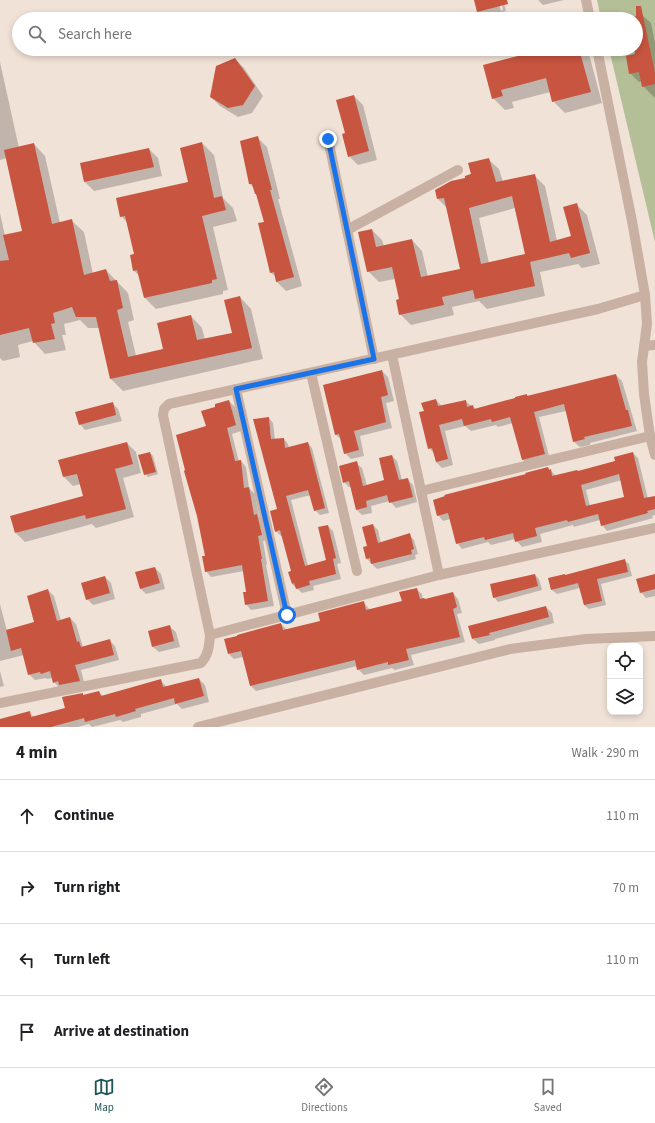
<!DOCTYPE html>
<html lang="en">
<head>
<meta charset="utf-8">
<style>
  :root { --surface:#fff; --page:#f6f6f6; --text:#202124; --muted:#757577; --line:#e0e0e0; --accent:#1b5554 }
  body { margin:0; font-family:"Source Sans 3",sans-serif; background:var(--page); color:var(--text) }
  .controls { position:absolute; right:12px; bottom:12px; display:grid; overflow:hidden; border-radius:8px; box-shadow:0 2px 6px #0003 }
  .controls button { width:36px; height:36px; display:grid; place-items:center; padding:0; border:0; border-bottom:1px solid var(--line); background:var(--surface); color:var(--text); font:20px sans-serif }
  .stop { position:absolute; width:12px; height:12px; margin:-9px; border:3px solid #1a73e8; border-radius:50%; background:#fff }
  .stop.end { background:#1a73e8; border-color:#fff; box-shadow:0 1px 4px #0008 }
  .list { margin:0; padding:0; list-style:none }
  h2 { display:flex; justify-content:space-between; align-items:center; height:52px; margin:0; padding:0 16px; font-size:17px }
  h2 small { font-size:13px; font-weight:400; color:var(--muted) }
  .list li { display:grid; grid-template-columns:26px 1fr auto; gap:12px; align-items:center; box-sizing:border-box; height:72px; padding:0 16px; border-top:1px solid var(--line) }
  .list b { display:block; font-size:15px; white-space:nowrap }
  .list em { font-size:13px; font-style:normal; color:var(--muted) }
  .icon { flex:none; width:22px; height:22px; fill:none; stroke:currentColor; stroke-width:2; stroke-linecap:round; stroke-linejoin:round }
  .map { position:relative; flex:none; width:655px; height:727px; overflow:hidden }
  .search { position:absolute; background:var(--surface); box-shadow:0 2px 6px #0003; left:12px; right:12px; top:12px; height:44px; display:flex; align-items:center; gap:10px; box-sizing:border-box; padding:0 14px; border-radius:22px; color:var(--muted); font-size:15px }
  .sheet { height:340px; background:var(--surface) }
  nav { display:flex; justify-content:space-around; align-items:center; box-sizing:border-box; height:56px; border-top:1px solid var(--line); background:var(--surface); font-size:11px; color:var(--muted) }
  nav a { display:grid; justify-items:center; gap:2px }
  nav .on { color:var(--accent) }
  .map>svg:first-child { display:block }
  .green { fill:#b5bf97 }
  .shadow { fill:#0003; fill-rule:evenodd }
  .building { fill:#c7553f; fill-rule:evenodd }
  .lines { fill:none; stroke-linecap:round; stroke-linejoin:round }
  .minor { stroke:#c8b1a3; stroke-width:10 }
  .route { stroke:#1a73e8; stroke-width:5 }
</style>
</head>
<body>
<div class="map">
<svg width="655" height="727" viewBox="0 0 655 727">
  <rect width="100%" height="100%" fill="#f1e2d7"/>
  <polygon class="green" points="597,0 655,0 655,242 609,49 636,49 636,19 601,19"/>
  <g class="shadow">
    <polygon points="475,0 498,0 501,11 503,10 501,0 503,0 506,11 483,17 478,11"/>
    <polygon points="538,0 564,0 543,5"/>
    <polygon points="642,15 651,23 655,42 655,98 643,86 642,81 639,82 630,73 637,55 635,49 636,19 629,19 629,17"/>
    <polygon points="549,49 584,49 589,54 602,103 565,113 553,101 550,92 512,102 514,108 505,110 493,98 484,66"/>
    <polygon points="235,59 244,68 263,96 252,113 238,117 220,106 211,97"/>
    <polygon points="0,62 19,148 34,144 45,156 60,223 72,221 84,232 93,274 106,270 128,293 134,320 128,322 136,356 164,350 191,316 202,328 205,340 233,334 240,297 251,309 263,359 123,391 111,379 100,328 88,328 80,320 64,324 66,335 62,335 66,350 45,354 33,341 18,345 20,357 3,361 0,358 0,213 5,236 23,232 7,158 0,160"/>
    <polygon points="354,96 363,105 377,160 358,165 349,156 346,134"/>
    <polygon points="258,138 267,147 280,199 278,199 302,286 286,291 277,282 276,277 271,273 259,224 265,222 258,196 254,188 250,184"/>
    <polygon points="202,143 214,155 223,198 233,208 237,221 213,227 228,290 223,291 223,294 156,309 145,298 140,276 134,271 131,256 135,255 128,223 121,216 189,183"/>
    <polygon points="149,149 158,158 162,176 94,191 85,182 81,164"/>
    <path d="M488 159 499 169 503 182 534 175 545 186 557 241 572 236 576 204 587 215 600 264 582 268 578 264 540 272 545 296 487 309 479 301 452 307 454 315 411 325 400 314V300L395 279 379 282 368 271 372 230 382 240 384 246 412 240 422 251 428 277 461 269 447 208 438 199 472 175ZM515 208 526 255 489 263 479 218Z"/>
    <polygon points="382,371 388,377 394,401 386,403 392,428 360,436 364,456 351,459 345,453 342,440 336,435 324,385"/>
    <polygon points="616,375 622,381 637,431 590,443 590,445 580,447 574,442 566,411 539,417 550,460 529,466 523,460 513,423 498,427 496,425 471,431 465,426 445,431 453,465 442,468 436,462 434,453 429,448 425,412 436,400 442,406 465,401 476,409 527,395 528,396"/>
    <polygon points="229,401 235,407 241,431 232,434 239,462 241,461 246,467 249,488 255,494 259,516 263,521 267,540 263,541 267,564 266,565 274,606 251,610 246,604 247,593 244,571 211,577 206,571 207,427 217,408"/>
    <polygon points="113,404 118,409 122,421 85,430 80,424"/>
    <polygon points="269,418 273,423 275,440 284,439 288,444 289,448 308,443 312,448 329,513 320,515 315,510 311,495 291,500 308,566 327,561 328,526 333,531 341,563 337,564 341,579 313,586 314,590 302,593 292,584 292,572 282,536 281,536 276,531 278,510"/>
    <polygon points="127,443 136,452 141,473 123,478 134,517 96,528 92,524 25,542 16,533 84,497 81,484 73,486 64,477 60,461"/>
    <polygon points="150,453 153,456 158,474 148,477 145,474"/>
    <path d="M633 453 638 458 648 499H655V515L652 516 653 518 607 531 602 525 600 520 574 527 573 525 540 534 542 542 522 547 515 539 491 545 488 542 462 549 457 543 450 519 443 521 438 515 548 468 556 476 578 472 617 462ZM622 480 626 497 590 506 586 490Z"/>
    <polygon points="392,456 397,461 402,480 407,479 413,485 417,502 396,508 390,501 371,506 372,513 362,515 357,510 351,487 349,487 344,482 356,463 362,468 367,486 386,481"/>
    <polygon points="373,525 378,530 381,543 409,535 414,540 418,554 415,555 416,559 377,569 367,559 364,548 368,547"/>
    <polygon points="624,560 629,564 632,576 601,584 606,605 589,609 584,605 580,588 557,594 552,590 549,579 566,576"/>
    <polygon points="155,568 161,574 165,589 146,594 140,588"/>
    <polygon points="535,575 539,579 542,590 498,602 494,597"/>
    <polygon points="655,575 655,596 646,598 641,592"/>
    <polygon points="105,577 111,583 115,599 93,605 87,599"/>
    <polygon points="416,589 422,594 423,600 453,593 458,599 462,613 457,614 465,642 411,655 414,665 395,670 392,668 364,675 358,669 357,666 256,691 251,686 243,657 234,659 229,654 281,624 287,630 322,621 364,603 370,610 403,602"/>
    <polygon points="48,590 54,596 61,621 70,618 76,624 83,647 109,640 115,646 119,660 81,670 85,686 60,688 54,682 53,678 47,679 46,678 35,680 29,674 24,655 0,661 0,604 7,631 36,623"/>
    <polygon points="546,607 552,613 554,623 495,639 495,640 479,644 473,639"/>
    <polygon points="170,627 176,632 180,647 159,652 153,647"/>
    <polygon points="0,671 4,686 0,687"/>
    <polygon points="199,679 205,685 209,702 182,709 177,704 141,714 141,717 123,722 120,720 92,727 89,724 78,727 0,727 0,720 29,713 34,717 66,708 82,694 84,696 99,692 104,697 160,680 167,687"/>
  </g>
  <g class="building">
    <polygon points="474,0 507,0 508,4 477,12"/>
    <polygon points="636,6 641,6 655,73 655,84 642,87 639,72 629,74 626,56 635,54 634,49 636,49"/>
    <polygon points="545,49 579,49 591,92 552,102 546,78 501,90 503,96 492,99 483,65"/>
    <polygon points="235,58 255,86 243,105 228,108 210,97 216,66"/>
    <polygon points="354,95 369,151 348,157 342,134 345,133 336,100"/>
    <polygon points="258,136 272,190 270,190 294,277 276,282 274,272 270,273 266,256 258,223 264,222 256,194 255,194 252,184 249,184 240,141"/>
    <polygon points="202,142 214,198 222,196 226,210 202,216 217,279 212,280 212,283 144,298 137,270 133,271 130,255 134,254 125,216 120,217 116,198 188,182 180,148"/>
    <polygon points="34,143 52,224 72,219 84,275 106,269 110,281 117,280 123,308 117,310 128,357 163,349 157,323 191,315 197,340 232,333 224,300 240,296 252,348 110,379 96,317 76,317 72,307 53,313 55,323 51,324 55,339 33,343 29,328 0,335 0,261 9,260 3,235 22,231 4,150"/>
    <polygon points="149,148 154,167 84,182 80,163"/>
    <path d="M489 158 496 182 535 174 550 242 571 236 563 207 577 203 590 253 571 258 569 253 530 262 535 286 475 299 473 290 442 297 444 305 399 315 396 300 399 299 392 267 367 272 358 232 372 229 376 247 412 239 421 277 460 269 444 198 437 199 435 190 451 181 465 178V176L471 174 468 163ZM512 196 525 254 481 264 469 208Z"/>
    <polygon points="382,370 388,395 381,397 386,422 354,431 359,450 344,454 339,434 335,435 323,385"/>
    <polygon points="616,374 626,410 628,410 632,426 584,437 585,439 573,442 564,404 534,412 545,454 522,460 510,417 492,422 491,419 464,426 462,419 439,425 448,459 436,462 432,448 428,449 419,412 424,411 421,403 436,399 438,406 466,400 467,407 473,405 474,409 515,398 515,397 527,394 527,396"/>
    <polygon points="229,400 236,425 227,428 235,461 241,460 244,488 249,487 254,515 257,514 262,535 258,536 262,559 261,559 268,601 245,605 243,592 246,592 242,565 205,572 202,556 205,556 197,516 184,471 185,470 176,435 206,426 201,411 215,407 215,404"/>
    <polygon points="113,402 116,415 79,425 75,412"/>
    <polygon points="269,417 271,439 284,438 285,448 308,442 325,508 314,511 308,490 286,496 305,566 326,560 318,527 328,525 336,558 333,559 336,574 309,581 310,585 296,589 294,583 292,584 288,572 291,571 280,530 275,532 270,511 277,509 253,419"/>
    <polygon points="127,442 133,464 115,469 126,509 86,519 85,515 15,533 10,516 83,496 77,474 63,477 58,460"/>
    <polygon points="150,452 156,472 144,475 138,455"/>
    <path d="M633 452 644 498 655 496V509L647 511 648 513 601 526 598 514 568 522 567 520 535 528 537 536 515 542 513 533 485 540 484 537 456 544 448 513 437 516 433 500 445 496 444 495 526 474 525 473 548 467 549 470 551 469 552 476 577 470 578 471 615 461 614 457ZM619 474 624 497 586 506 581 485Z"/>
    <polygon points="392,455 399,480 408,478 413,497 389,503 387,495 366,501 367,507 356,510 349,481 343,483 339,466 357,461 363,486 384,480 379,458"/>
    <polygon points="373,524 378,543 410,533 414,549 411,550 412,554 371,564 370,558 366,559 363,547 367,546 362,527"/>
    <polygon points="625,559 628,572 597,579 602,601 584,605 578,583 551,590 548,578 565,574 565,575"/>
    <polygon points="155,567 160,583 140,589 135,572"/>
    <polygon points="535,574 538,586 493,598 490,584"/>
    <polygon points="655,574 655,589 640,593 636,579"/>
    <polygon points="105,576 110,593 86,600 81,583"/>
    <polygon points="417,588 420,599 424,598 425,599 453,592 457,607 453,609 460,637 406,649 409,660 388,665 388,662 357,670 355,660 250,686 241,651 228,654 224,639 237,636 237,635 281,623 283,630 320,621 318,613 364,601 366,610 402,601 399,592"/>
    <polygon points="48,589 57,621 70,617 77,642 79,641 81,647 110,639 114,655 75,665 80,681 59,685 58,681 53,683 50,671 41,674 40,672 28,675 21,648 11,651 6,630 34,622 27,596"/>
    <polygon points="546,606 549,617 489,633 490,635 472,639 468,626"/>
    <polygon points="170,625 174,641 152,647 148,631"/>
    <polygon points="199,678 204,696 175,704 174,698 135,709 136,711 116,717 115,714 85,722 84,718 51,727 0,727 0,719 30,711 31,717 65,708 62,697 83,693 83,695 99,691 101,696 161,679 163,687"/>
  </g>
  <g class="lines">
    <g class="minor">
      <polyline points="586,0 590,19"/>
      <polyline points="328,139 374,359"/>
      <polyline points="347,230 458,170"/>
      <polyline points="645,295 647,324 642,362 644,394 650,436 655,455"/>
      <polyline points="644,346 655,345"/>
      <polyline points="392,355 439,575"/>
      <polyline points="311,373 357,571"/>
      <polyline points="236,389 287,615"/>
      <polyline points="421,491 650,436"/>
      <polyline points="210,635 439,575 655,528"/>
      <path d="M0 703 201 663C209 654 209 646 210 635L163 415 164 409 169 404 598 309 645 295 632 221 597 49"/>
      <polyline points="198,727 510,649 586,639 655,636"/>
    </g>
  </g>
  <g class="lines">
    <polyline class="route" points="287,615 236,389 374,359 328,139"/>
  </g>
</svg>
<div class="controls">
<button><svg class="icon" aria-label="locate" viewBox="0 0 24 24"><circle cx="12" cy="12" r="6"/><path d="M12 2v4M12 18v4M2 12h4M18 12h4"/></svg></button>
<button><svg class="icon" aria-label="layers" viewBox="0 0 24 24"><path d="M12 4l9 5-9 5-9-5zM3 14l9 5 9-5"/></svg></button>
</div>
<div class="stop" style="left:287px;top:615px"></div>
<div class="stop end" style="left:328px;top:139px"></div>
<div class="search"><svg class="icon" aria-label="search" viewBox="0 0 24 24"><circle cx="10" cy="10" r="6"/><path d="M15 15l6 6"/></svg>Search here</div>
</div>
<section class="sheet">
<h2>4 min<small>Walk · 290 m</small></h2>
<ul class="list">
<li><svg class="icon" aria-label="ahead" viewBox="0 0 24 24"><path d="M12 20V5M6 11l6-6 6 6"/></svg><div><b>Continue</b></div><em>110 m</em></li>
<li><svg class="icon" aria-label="right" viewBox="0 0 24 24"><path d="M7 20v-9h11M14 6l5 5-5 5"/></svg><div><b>Turn right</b></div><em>70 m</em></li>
<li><svg class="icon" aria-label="left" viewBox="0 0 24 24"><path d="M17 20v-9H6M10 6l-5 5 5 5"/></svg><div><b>Turn left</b></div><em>110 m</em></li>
<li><svg class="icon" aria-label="arrive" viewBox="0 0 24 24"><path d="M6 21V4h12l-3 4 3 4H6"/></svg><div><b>Arrive at destination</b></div></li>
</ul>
</section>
<nav>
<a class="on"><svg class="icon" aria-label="map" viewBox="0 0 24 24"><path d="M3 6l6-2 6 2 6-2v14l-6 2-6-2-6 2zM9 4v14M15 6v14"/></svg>Map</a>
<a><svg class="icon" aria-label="directions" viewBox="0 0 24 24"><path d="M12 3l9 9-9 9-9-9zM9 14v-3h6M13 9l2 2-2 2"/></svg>Directions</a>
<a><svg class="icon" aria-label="saved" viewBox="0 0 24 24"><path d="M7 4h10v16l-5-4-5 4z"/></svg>Saved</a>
</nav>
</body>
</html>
